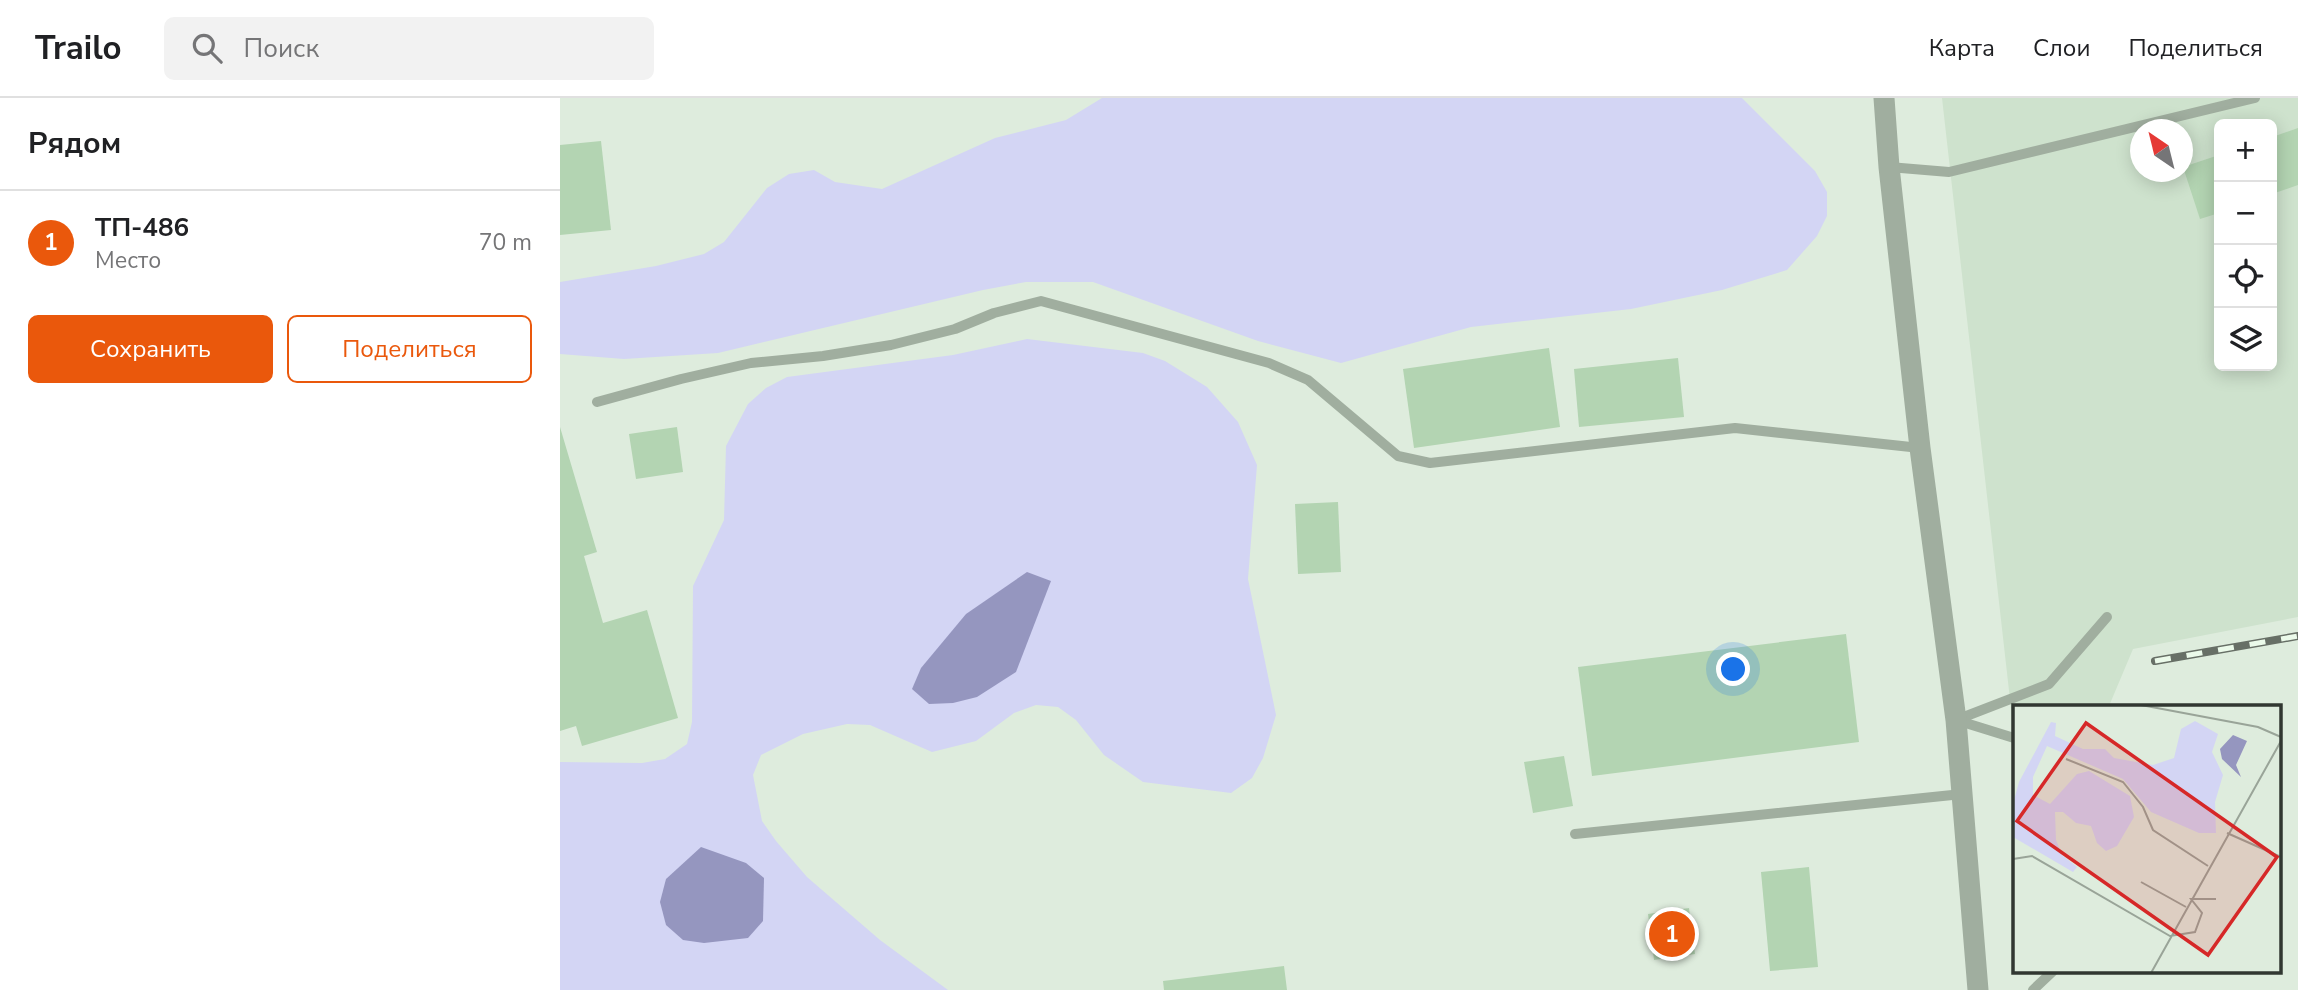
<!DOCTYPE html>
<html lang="ru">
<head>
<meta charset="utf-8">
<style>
  :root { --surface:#fff; --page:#f2f2f2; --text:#202124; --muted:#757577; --line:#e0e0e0; --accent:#ea580c }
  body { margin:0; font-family:"Nunito Sans",sans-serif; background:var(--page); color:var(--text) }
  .controls { position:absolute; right:21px; top:21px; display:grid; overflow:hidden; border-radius:10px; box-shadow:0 4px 18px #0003 }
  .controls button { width:63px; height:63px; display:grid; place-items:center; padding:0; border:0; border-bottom:2px solid var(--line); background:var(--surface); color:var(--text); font:35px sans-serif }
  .compass { position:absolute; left:1570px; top:21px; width:63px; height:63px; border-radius:50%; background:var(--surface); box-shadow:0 4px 18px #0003; rotate:325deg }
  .you { position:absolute; left:1174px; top:572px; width:24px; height:24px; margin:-18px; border:5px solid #fff; border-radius:50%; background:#1a73e8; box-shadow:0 0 0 10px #1a73e833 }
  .badge { display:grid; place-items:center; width:46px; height:46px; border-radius:50%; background:var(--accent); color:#fff; font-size:23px; font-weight:700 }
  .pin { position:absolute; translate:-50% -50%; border:4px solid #fff; box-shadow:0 2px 7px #0006 }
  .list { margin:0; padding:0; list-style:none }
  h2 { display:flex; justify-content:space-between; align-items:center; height:91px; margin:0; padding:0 28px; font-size:30px }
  h2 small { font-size:23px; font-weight:400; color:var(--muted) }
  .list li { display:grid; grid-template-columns:46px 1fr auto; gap:21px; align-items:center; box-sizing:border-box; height:105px; padding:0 28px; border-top:2px solid var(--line) }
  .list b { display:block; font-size:26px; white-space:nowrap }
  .list p { margin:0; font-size:23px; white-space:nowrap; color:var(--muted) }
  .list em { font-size:23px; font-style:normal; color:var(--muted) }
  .actions { display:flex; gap:14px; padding:21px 28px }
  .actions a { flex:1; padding:16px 0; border:2px solid var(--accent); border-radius:10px; text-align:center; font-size:24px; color:var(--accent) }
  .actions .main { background:var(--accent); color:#fff }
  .icon { flex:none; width:38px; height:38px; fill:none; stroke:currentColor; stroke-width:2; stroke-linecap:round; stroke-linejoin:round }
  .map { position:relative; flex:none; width:1738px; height:892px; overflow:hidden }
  header { display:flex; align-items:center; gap:42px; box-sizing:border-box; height:98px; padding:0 35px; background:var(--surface); border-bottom:2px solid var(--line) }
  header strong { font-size:33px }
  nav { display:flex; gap:38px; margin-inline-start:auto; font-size:24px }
  .search { width:490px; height:63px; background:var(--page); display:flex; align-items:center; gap:18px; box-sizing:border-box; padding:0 24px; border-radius:10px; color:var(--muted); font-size:26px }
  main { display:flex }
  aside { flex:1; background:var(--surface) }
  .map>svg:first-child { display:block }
  .built { fill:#cee2cd; fill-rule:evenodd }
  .green { fill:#d3d5f4 }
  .water { fill:#9596bf }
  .building { fill:#b3d4b2 }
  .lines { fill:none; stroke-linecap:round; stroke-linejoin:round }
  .lane { stroke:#a0ae9f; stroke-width:10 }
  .street { stroke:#a0ae9f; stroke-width:21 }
  .rail-casing { stroke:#676f66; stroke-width:8 }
  .rail { stroke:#ebfaea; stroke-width:5; stroke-dasharray:16; stroke-linecap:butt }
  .inset-road { fill:none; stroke:#99a498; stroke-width:2 }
  .view { fill:#d62828; fill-opacity:0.15; stroke:#d62828; stroke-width:3.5 }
  .inset-edge { fill:none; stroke:#313731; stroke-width:3.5 }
</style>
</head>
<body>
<header>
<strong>Trailo</strong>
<div class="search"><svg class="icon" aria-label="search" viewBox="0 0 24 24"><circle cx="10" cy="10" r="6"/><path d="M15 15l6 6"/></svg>Поиск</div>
<nav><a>Карта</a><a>Слои</a><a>Поделиться</a></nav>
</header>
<main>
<aside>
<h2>Рядом<small></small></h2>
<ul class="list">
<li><span class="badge">1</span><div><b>ТП-486</b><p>Место</p></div><em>70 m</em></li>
</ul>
<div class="actions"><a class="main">Сохранить</a><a>Поделиться</a></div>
</aside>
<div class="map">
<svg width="1738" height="892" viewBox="0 0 1738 892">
  <rect width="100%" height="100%" fill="#deecdd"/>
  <path class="built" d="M1382 0H1738V519L1573 551 1549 608H1454V620L1452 619ZM1659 26H1712V268H1659ZM1580 32H1622V74H1580Z"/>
  <g class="green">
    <polygon points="542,0 1182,0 1255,73 1267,94 1267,118 1257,138 1227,172 1162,192 1071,211 911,229 781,265 698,243 533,184 466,184 423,192 158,255 64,261 0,256 0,184 96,168 144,156 164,144 207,90 229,76 254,72 275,84 322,91 435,40 506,22"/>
    <polygon points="467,241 583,255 605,263 647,289 678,324 697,367 688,481 716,617 703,660 692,680 671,695 583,684 544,657 516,622 498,609 476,607 454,615 416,643 372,654 310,627 287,626 243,636 201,657 193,677 202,723 216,743 247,779 320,842 388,892 0,892 0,664 82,665 105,661 127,646 132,624 133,488 164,422 166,348 188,306 206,290 227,279 393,257"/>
  </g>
  <g class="water">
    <polygon points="467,474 491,483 456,574 417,599 393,605 369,606 352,591 361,570 406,516"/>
    <polygon points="141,749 186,765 204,780 203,823 188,840 144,845 123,842 106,827 100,804 106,781"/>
  </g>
  <g class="building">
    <polygon points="1738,30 1738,87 1712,96 1712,39"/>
    <polygon points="41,43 51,132 0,137 0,47"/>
    <polygon points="1659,57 1659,115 1640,121 1623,69"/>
    <polygon points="989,250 1000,329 854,350 843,271"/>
    <polygon points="1118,260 1124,319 1019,329 1014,271"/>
    <polygon points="0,329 37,454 24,458 43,525 87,512 118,620 22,648 16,628 0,633"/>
    <polygon points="117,329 123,374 76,381 69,336"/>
    <polygon points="778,404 781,474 738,476 735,406"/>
    <polygon points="1286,536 1299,644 1032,678 1018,569"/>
    <polygon points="1004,658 1013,708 973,715 964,664"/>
    <polygon points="1249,769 1258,869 1210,873 1201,774"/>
    <polygon points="1129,810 1135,856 1094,862 1088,816"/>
    <polygon points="724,868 727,892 604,892 603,883"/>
  </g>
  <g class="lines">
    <g class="lane">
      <polyline points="1329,69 1389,74 1695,0"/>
      <polyline points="37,304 121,281 191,265 263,258 331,247 395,231 434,215 481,203 709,265 748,282 838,358 870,365 1175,330 1360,350"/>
      <polyline points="1454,640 1396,622 1489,586 1547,519"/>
      <polyline points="1015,736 1402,696"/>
      <polyline points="1473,892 1493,873"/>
    </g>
    <polyline class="street" points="1324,0 1329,69 1360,350 1396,622 1418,892"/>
    <defs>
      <polyline id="rail" points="1595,563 1738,538"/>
    </defs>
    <use href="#rail" class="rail-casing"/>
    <use href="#rail" class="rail"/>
  </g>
  <g transform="translate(1453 607)">
    <rect width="268" height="268" fill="#deecdd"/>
    <path d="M182 16 205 29 199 47 210 70 202 97 203 128H186L138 107 110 74 34 41 20 72V90L37 99 64 69 76 66 117 91 121 112 104 141 93 146 84 138 78 121 63 118 50 107H42L43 135 49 150 64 162 60 167 0 132V99L6 77 38 17 43 18 42 31 70 44H92L101 53 140 60 161 53 168 24Z" fill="#d3d5f4"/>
    <path d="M220 30 234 36 223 60 228 72 209 54 207 44Z" fill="#9596bf"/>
    <path class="inset-road" d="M128 0 245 22 268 32M53 54 110 77 130 102 140 125 195 161M214 128 268 152M0 154 19 151 157 231 182 227 189 208 178 194H203M128 177 173 202M138 268 268 36"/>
    <path class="view" d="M73 18 264 152 195 250 4 116Z"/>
    <rect width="268" height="268" class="inset-edge"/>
  </g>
</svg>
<div class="controls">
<button>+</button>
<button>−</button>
<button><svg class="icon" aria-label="locate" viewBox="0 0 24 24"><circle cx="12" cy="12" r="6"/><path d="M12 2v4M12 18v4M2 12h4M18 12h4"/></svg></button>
<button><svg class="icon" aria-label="layers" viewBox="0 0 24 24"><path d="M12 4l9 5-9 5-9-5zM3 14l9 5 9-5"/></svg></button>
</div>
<svg class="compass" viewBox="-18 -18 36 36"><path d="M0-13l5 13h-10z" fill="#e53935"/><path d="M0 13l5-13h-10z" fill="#757577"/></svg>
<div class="you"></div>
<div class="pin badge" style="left:1112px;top:836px">1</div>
</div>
</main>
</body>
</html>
